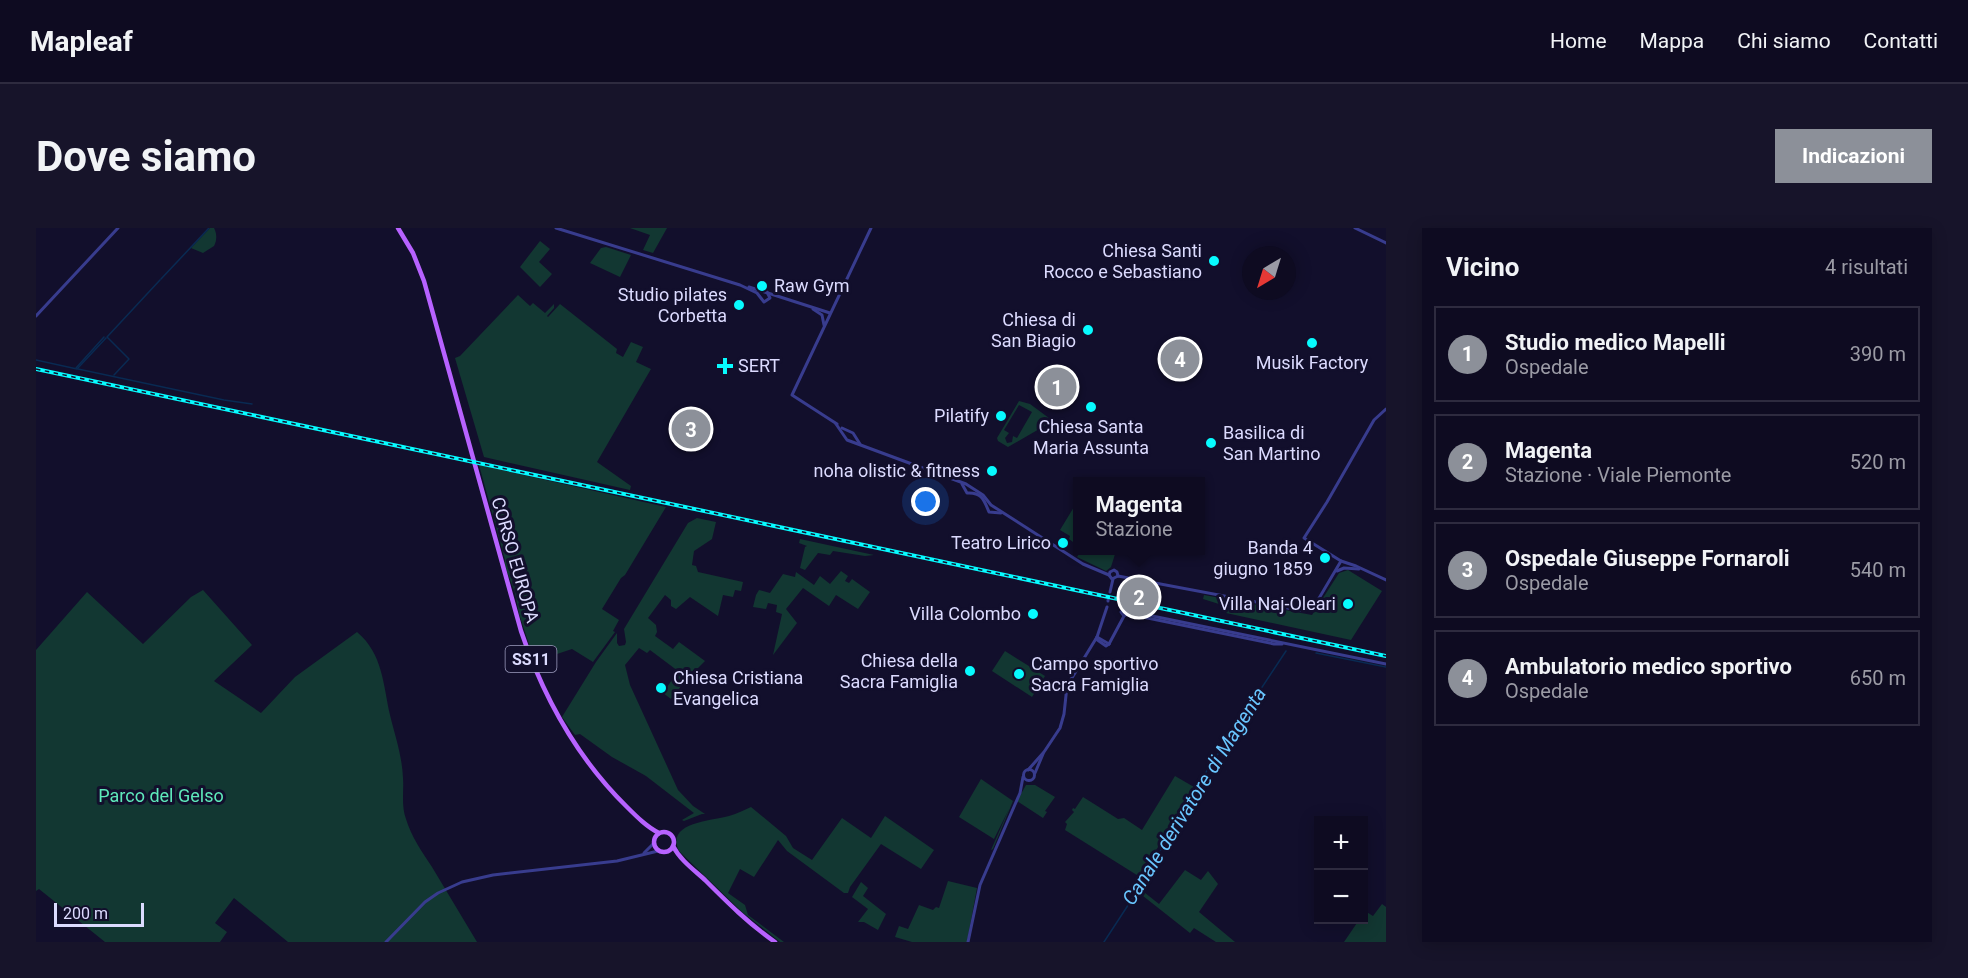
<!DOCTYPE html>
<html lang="it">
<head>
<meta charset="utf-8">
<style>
  :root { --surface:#0e0b21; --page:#17142a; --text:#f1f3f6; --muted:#9b9ba5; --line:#2e2b3f; --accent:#8c9099 }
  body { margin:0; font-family:Roboto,sans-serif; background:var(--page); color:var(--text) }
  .controls { position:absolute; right:18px; bottom:18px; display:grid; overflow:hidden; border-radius:0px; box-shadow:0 3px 15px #0003 }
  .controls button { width:54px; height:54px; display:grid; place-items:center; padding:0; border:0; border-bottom:2px solid var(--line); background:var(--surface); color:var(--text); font:30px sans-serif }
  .compass { position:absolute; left:1206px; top:18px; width:54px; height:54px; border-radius:50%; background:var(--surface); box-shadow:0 3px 15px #0003; rotate:218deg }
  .scale { position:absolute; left:18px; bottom:15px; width:90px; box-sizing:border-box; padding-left:6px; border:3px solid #dcdbff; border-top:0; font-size:16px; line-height:21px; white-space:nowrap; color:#dcdbff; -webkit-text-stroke:4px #120f2c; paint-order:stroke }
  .you { position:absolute; left:890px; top:274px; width:21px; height:21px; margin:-15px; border:4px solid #fff; border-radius:50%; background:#1a73e8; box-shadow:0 0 0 9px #1a73e833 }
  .badge { display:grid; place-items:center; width:39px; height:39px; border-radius:50%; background:var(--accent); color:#fff; font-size:20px; font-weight:700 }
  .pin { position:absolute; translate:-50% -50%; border:3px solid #fff; box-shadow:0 2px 6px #0006 }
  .popup { position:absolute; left:1037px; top:249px; width:132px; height:78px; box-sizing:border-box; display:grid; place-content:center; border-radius:0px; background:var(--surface); filter:drop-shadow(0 2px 4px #0005); font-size:20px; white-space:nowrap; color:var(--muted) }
  .popup b { font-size:22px; color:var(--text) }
  .popup::after { content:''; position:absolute; left:50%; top:100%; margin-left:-12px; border:12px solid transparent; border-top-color:var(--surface) }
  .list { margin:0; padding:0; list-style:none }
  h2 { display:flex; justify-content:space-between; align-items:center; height:78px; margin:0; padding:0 24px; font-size:26px }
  h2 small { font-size:20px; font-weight:400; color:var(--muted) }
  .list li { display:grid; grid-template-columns:39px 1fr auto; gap:18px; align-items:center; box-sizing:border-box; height:96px; margin:0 12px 12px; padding:0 12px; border:2px solid var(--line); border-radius:0px }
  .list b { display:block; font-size:22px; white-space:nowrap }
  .list p { margin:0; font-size:20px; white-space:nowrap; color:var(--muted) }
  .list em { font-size:20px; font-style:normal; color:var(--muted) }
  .map { position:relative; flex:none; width:1350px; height:714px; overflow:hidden; border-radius:0px }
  header { display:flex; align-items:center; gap:36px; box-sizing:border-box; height:84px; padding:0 30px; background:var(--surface); border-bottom:2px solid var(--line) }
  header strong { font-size:28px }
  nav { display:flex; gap:33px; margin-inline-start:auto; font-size:21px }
  .intro { display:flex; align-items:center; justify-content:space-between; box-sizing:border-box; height:144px; padding:0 36px }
  h1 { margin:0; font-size:42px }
  .button { padding:15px 27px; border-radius:0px; background:var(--accent); color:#fff; font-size:21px; font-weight:700 }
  main { display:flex; gap:36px; padding:0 36px }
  aside { flex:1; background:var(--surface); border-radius:0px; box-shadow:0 3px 15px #0003 }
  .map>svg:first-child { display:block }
  .green { fill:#123732; fill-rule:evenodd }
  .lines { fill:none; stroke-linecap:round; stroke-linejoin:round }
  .stream { stroke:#092a52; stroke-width:1.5 }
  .tertiary { stroke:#383c8e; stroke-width:3 }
  .primary { stroke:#b762ff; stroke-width:4.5 }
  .rail-casing { stroke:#07fbff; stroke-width:4 }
  .rail { stroke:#120f2c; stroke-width:1.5; stroke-dasharray:4.5; stroke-linecap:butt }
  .poi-dot { fill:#07fbff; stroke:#120f2c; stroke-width:2 }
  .labels { text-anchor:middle; stroke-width:6; stroke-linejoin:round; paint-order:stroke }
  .shield { fill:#120f2c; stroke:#9f9ec0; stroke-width:1.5 }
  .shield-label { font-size:16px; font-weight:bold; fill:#dcdbff }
  .poi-label { font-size:18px; fill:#dcdbff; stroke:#120f2c; text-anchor:end }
  .street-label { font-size:18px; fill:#dcdbff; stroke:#120f2c }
  .park-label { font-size:18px; fill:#5ee8ba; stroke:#120f2c }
  .water-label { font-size:20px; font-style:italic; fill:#69c6ff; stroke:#120f2c }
</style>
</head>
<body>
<header>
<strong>Mapleaf</strong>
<nav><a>Home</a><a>Mappa</a><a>Chi siamo</a><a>Contatti</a></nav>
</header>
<div class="intro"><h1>Dove siamo</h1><a class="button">Indicazioni</a></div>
<main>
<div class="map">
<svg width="1350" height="714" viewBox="0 0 1350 714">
  <rect width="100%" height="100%" fill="#120f2c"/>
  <g class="green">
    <path d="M174 0H178C181 6 181 12 178 18L167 25 155 20Z"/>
    <polygon points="594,0 631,0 617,25 607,22 614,7"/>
    <polygon points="504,13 514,21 503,34 516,46 504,59 484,39"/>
    <polygon points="570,19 595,27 584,49 554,35 565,20"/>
    <polygon points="482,67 494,78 497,75 509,85 518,76 518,80 511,88 512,89 524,76 581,121 580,125 587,129 595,114 607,119 600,134 615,141 561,234 595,258 594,262 448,229 419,130 424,128"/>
    <path d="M983 173 994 176 1017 193 972 219 962 213 961 210ZM983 177 996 184 981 210 977 208 976 214 971 215 969 210 973 205 968 202Z"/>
    <polygon points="443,237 630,279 589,347 585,350 566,381 583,392 577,403 579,404 557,434 536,421 506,431 498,431 483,386 479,365 468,336 469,332"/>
    <polygon points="1041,274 1041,317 1033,311 1034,308 1024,302"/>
    <polygon points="661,290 680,294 676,311 658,323 656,337 660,338 662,344 707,354 705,363 699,362 697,369 687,367 682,388 654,369 640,381 635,378 635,372 629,367 612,390 620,397 621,404 619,408 637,421 643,414 669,433 661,441 659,440 635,471 627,465 642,443 614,422 611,425 603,420 589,437 594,457 642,562 657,578 669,586 666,586 648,593 646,592 658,585 610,548 576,529 544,506 539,507 526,489 560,434 581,405 581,415 583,418 589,417 590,414 588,401 652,295"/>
    <polygon points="764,311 838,327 829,328 797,323 794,327 782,325 769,342 764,340 769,319 771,318 763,315"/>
    <polygon points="1045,323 1077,322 1080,323 1075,339 1070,343 1041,329"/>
    <polygon points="1312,342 1346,363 1315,412 1190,385 1183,376 1167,371 1168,367 1276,387 1303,345"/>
    <polygon points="805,343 812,348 809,353 813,355 816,351 834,364 822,381 800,367 793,378 767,360 750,381 761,395 737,427 746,386 740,384 741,377 732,375 730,381 717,379 720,367 723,362 734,365 747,346 759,349 760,344 778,357 784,348 794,356"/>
    <path d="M167 362 216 417 178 453 225 485 259 449 321 404C347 426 347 456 354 487 359 508 366 527 367 550 368 563 365 577 370 591 375 608 386 624 396 639 411 664 426 689 441 714H252L198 670 179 695 191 704 184 714H69L3 661 0 663V422L51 364 107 416 155 369Z"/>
    <polygon points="969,423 1009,448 996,469 956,443"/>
    <polygon points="1139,548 1158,559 1104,649 1029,602 1031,596 1029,594 1038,584 1036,582 1037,580 1039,581 1047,569 1082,591 1088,590 1106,602"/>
    <polygon points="945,551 977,573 957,621 955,622 973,581 958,611 923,589"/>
    <polygon points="990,557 999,557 1019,569 1009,583 1011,584 1007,590 981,573"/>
    <path d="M715 579 750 608 757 620 776 632 806 590 835 610 849 588 898 622 885 641 845 616 814 659 812 665H808L751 623 742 612 718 649 704 641 692 665 709 677 712 687 748 714H744L706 684 643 623C629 594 676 593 693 588 700 586 708 582 715 579Z"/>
    <polygon points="1149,642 1165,652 1172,643 1182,656 1163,684 1199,714 1180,714 1158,700 1154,705 1102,664 1104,661 1123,676"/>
    <polygon points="912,653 941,660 931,714 876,714 859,709 863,698 872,701 883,677 897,682 900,679 903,680"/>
    <polygon points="825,654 832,660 827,668 850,686 842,702 828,694 822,694 832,681 816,669"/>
    <polygon points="1346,676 1350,679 1350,714 1308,714 1323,692 1328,692 1329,683 1337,688"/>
  </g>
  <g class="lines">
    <g class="stream">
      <polyline points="125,51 173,0"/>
      <polyline points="0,132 41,141 70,110"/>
      <polyline points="40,140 68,109"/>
      <polyline points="42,141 188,172 216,176"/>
      <polyline points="78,147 93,131 71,109 124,52"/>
      <polyline points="1280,425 1350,439"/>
      <polyline points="1068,714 1100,665 1172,541 1250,423"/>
    </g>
    <g class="tertiary">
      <polyline points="520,0 704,57 721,65 728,74 734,70 731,64"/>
      <polyline points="1319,0 1350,15"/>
      <polyline points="713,59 794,85"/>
      <polyline points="777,81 786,87 788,97"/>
      <polyline points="0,88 82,0"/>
      <polyline points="1350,181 1338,192 1291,274 1268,310 1305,333 1320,338 1350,352"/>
      <polyline points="800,196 811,212 930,256 947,267 955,277 1047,336 1073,347 1076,351 1082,348"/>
      <polyline points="801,196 756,167 835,0"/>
      <polyline points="806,200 817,205 824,216"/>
      <path d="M926 256 931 265C946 264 948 272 953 284L965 285"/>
      <polyline points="1301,343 1308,340 1323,341"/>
      <polyline points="1073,347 1074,344 1078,342 1081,344 1082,348"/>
      <polyline points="1082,348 1268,383 1279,377 1305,333"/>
      <polyline points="1074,364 1077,351"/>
      <polyline points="1072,373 1072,372"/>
      <polyline points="1092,383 1350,436"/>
      <polyline points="1092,386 1238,416 1246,416"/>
      <polyline points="1061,409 1073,416"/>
      <polyline points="1060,411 1070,418 1073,416"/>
      <polyline points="1073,416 1088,388 1092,386 1089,381 1085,384 1088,388"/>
      <circle cx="993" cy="547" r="5.5"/>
      <polyline points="992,542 1008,524 1024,500 1028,486 1031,458 1061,409 1071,379"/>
      <polyline points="999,545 1007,526"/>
      <polyline points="608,625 618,615"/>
      <polyline points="350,714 389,674 402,665 426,654 457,647 581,633 622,623"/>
      <polyline points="932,714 944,657 984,565 987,549"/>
    </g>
    <g class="primary">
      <path d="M362 0 377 25 388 53 485 403C507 468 542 531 591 579 601 589 611 599 623 605"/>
      <circle cx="628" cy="614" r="10"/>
      <path d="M637 618C644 632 658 642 669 652 691 674 713 696 739 714"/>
    </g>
    <defs>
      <polyline id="rail" points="0,141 1350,428"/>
    </defs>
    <use href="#rail" class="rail-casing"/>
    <use href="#rail" class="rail"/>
  </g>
  <g class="poi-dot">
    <circle cx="1178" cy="33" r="6"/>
    <circle cx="726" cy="58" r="6"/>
    <circle cx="703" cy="77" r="6"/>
    <circle cx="1052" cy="102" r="6"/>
    <circle cx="1276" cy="115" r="6"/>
    <path d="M686 129h6v6h6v6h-6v6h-6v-6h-6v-6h6z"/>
    <circle cx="1055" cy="179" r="6"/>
    <circle cx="965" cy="188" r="6"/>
    <circle cx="1175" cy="215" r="6"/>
    <circle cx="956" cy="243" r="6"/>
    <circle cx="1027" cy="315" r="6"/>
    <circle cx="1289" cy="330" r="6"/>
    <circle cx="1312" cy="376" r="6"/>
    <circle cx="997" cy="386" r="6"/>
    <circle cx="934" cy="443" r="6"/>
    <circle cx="983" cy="446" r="6"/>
    <circle cx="625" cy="460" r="6"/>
  </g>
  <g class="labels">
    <rect class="shield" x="469.5" y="418" width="51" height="26" rx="4.5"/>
    <g class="shield-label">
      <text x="495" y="437">SS11</text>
    </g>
    <g class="poi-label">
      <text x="1166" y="29">Chiesa Santi<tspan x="1166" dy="21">Rocco e Sebastiano</tspan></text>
      <text x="738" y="64" text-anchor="start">Raw Gym</text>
      <text x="691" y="73">Studio pilates<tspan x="691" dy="21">Corbetta</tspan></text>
      <text x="1040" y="98">Chiesa di<tspan x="1040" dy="21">San Biagio</tspan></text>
      <text x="1276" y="141" text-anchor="middle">Musik Factory</text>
      <text x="702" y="144" text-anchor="start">SERT</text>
      <text x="953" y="194">Pilatify</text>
      <text x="1055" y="205" text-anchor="middle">Chiesa Santa<tspan x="1055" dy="21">Maria Assunta</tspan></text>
      <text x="1187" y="211" text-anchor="start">Basilica di<tspan x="1187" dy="21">San Martino</tspan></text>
      <text x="944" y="249">noha olistic &amp; fitness</text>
      <text x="1015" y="321">Teatro Lirico</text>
      <text x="1277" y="326">Banda 4<tspan x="1277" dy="21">giugno 1859</tspan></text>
      <text x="1300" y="382">Villa Naj-Oleari</text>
      <text x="985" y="392">Villa Colombo</text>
      <text x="922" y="439">Chiesa della<tspan x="922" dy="21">Sacra Famiglia</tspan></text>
      <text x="995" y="442" text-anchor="start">Campo sportivo<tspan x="995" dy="21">Sacra Famiglia</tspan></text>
      <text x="637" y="456" text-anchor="start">Chiesa Cristiana<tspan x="637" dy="21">Evangelica</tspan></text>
    </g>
    <g class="street-label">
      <text transform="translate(479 332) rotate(74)" y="6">CORSO EUROPA</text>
    </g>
    <g class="park-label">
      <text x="125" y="574">Parco del Gelso</text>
    </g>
    <g class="water-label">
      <text transform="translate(1158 568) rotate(-58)" y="7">Canale derivatore di Magenta</text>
    </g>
  </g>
</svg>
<div class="controls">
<button>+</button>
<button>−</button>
</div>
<svg class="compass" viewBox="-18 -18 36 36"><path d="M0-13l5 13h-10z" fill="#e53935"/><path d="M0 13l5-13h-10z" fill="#9b9ba5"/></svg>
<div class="scale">200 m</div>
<div class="you"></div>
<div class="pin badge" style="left:1021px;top:159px">1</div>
<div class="pin badge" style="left:1103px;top:369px">2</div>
<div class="popup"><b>Magenta</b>Stazione</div>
<div class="pin badge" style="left:655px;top:201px">3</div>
<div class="pin badge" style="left:1144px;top:131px">4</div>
</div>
<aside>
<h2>Vicino<small>4 risultati</small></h2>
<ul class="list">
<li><span class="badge">1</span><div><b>Studio medico Mapelli</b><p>Ospedale</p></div><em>390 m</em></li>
<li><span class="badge">2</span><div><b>Magenta</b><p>Stazione · Viale Piemonte</p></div><em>520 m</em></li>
<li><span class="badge">3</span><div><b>Ospedale Giuseppe Fornaroli</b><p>Ospedale</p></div><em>540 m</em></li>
<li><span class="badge">4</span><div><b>Ambulatorio medico sportivo</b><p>Ospedale</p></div><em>650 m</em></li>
</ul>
</aside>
</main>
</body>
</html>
